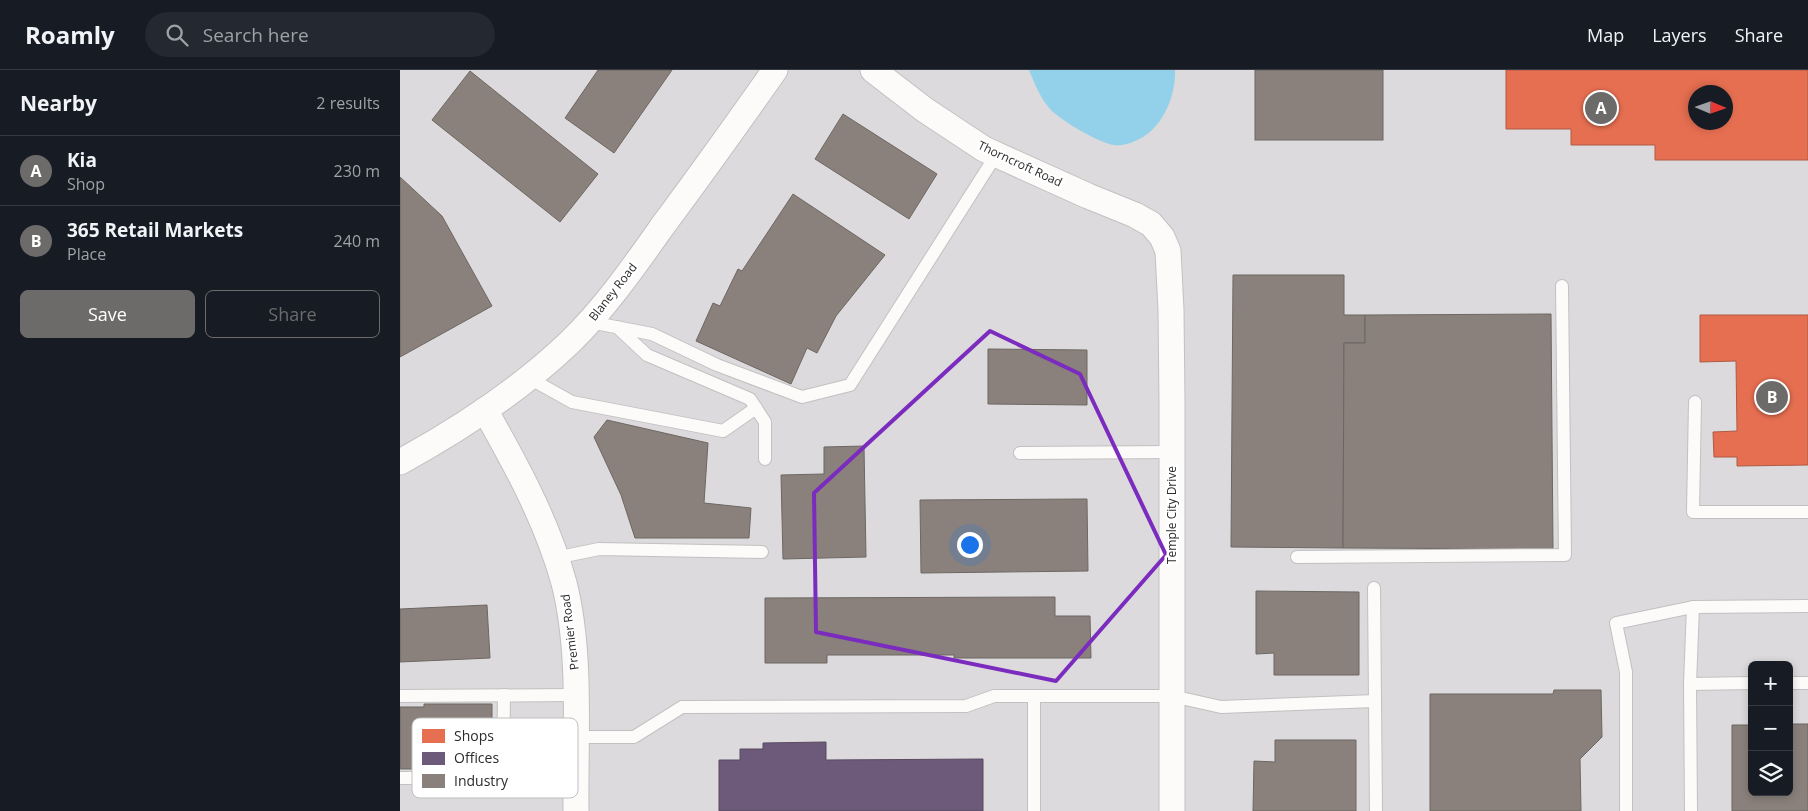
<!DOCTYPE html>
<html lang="en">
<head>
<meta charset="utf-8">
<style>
  :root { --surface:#171b24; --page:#242831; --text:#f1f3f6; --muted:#9ea1a6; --line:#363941; --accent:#6c6b6a }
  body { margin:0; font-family:"Open Sans",sans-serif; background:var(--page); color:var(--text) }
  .controls { position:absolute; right:15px; bottom:15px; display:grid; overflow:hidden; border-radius:8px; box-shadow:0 2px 8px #0003 }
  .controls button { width:45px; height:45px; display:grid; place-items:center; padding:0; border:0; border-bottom:1px solid var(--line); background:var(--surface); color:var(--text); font:25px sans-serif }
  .compass { position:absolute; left:1288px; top:15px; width:45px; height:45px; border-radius:50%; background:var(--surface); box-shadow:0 2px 8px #0003; rotate:92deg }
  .you { position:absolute; left:569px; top:474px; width:18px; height:18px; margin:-12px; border:4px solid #fff; border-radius:50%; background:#1a73e8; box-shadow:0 0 0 8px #1a73e833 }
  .badge { display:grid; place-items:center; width:32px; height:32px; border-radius:50%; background:var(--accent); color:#fff; font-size:16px; font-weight:700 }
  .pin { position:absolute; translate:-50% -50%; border:2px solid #fff; box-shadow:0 1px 5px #0006 }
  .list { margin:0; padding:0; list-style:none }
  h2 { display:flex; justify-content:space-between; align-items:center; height:65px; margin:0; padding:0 20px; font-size:21px }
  h2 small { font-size:16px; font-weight:400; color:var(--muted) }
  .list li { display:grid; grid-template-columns:32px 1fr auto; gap:15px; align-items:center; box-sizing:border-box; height:70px; padding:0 20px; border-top:1px solid var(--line) }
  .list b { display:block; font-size:19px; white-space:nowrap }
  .list p { margin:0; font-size:16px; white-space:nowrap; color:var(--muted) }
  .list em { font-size:16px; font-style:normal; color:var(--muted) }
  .actions { display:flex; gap:10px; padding:15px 20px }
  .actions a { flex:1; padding:11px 0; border:1px solid var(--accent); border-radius:8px; text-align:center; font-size:18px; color:var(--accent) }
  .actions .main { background:var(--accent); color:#fff }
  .icon { flex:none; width:28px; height:28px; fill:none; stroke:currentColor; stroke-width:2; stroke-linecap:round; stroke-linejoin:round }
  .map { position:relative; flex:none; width:1408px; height:741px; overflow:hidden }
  header { display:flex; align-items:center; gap:30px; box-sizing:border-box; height:70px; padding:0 25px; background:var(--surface); border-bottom:1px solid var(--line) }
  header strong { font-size:24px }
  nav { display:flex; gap:28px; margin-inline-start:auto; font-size:18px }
  .search { width:350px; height:45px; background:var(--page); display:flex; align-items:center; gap:12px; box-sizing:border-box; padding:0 18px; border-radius:28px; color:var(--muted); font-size:19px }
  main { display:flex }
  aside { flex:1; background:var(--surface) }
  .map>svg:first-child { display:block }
  .industrial { fill:#dcdadc; fill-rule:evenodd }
  .water { fill:#93d1ea }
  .shops { fill:#e76f51; stroke:#ae5a45; fill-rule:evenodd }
  .offices { fill:#6d597a; stroke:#594b62 }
  .industry { fill:#8a817c; stroke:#6d6763 }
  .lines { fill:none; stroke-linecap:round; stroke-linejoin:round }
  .lane-casing { stroke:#c2c1c1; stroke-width:14 }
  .street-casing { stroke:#c2c1c1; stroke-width:27 }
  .lane { stroke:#fcfbfa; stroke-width:12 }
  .street { stroke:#fcfbfa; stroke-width:25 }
  .marked { fill:none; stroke:#7b2cbf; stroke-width:4; stroke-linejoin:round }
  .labels { text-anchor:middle; stroke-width:5; stroke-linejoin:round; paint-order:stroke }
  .street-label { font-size:12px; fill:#2a2a2a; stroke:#fff }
  .key { fill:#fff; stroke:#bfbfbf; stroke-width:1 }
  .key-label { font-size:14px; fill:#2a2a2a }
</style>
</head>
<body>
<header>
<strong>Roamly</strong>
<div class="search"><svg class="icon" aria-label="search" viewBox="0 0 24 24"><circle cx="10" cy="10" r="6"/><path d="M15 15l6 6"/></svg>Search here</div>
<nav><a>Map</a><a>Layers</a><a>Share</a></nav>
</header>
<main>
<aside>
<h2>Nearby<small>2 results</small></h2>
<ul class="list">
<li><span class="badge">A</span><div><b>Kia</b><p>Shop</p></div><em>230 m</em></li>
<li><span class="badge">B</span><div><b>365 Retail Markets</b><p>Place</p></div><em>240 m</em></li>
</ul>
<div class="actions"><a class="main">Save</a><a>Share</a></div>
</aside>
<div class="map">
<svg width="1408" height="741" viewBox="0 0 1408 741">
  <rect width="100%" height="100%" fill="#e8e5e0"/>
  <path class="industrial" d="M0 0H1408V741H0ZM1296 22H1326V52H1296ZM1352 595H1389V722H1352Z"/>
  <path class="water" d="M629 0H775C776 28 761 62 733 72 728 74 720 76 714 75 699 73 662 51 651 40 640 28 635 14 629 0Z"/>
  <g class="shops">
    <path d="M1106 0H1408V90H1255V75H1171V59H1106ZM1296 22H1326V52H1296Z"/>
    <polygon points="1300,245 1408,245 1408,395 1337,396 1337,387 1314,387 1313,362 1337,361 1336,291 1300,292"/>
  </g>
  <polygon class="offices" points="426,672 426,690 583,689 583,741 319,741 319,690 340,690 340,679 363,679 363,673"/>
  <g class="industry">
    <polygon points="198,0 272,0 214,83 165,48"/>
    <rect x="855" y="0" width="128" height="70"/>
    <polygon points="70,1 198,104 160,152 32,50"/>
    <polygon points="443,44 537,104 509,149 415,89"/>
    <polygon points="0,107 42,146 92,236 0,287"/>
    <polygon points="393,124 485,185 436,246 417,283 407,278 391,314 296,271 313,233 320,236 338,199 342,201"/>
    <polygon points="833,205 944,205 944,245 965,245 965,273 944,273 943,478 831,477"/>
    <polygon points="1151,244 1153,479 943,478 944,273 965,273 965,245"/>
    <polygon points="588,279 687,280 687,335 588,334"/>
    <polygon points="207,350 308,373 304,433 351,438 349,468 235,468 221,425 194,367"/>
    <polygon points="464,376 466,487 383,489 381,405 424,404 424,377"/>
    <polygon points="687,429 688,501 521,503 520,430"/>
    <polygon points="856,521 959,522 959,605 874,605 874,583 856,584"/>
    <polygon points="655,527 655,546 690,546 691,588 554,588 554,585 427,585 427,593 365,593 365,528"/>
    <polygon points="87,535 90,588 0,592 0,539"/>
    <polygon points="1154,620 1201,620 1202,667 1180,689 1181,741 1030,741 1030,624 1153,624"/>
    <polygon points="24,634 92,634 92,696 24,696 23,699 0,699 0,637 24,637"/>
    <polygon points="1389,654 1408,654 1408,741 1332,741 1332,655 1352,655 1352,722 1389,722"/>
    <polygon points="875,670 956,670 956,741 853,741 854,691 875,692"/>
  </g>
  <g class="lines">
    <defs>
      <g id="lane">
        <polyline points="190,252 252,264 317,295 402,327 450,315 596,85"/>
        <polyline points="217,257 247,285 350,329 365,352 365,389"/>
        <polyline points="129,308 172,332 323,361 356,338"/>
        <polyline points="1295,332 1293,442 1408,442"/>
        <polyline points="620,383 772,382"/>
        <polyline points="897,487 1165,485 1162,216"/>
        <polyline points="155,488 199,479 362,482"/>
        <polyline points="974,518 975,631"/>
        <polyline points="1389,613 1408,613"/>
        <polyline points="1290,614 1352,613"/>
        <polyline points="0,626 175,625"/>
        <polyline points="176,667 234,667 282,637 566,636 594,626 772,626 821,637 975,631 976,741"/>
        <polyline points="103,707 104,625"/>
        <polyline points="0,708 175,707"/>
        <polyline points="634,741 634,626"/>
        <polyline points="1226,741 1226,602 1216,553 1293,537 1408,536"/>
        <polyline points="1291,741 1290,614 1293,537"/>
      </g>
      <g id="street">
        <polyline points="473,0 525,40 584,79 688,126 735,145 751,154 762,167 768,181 771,240 772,332 772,741"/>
        <path d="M85 340C116 395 147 451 164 513 182 583 175 668 176 741"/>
        <path d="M0 392C60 359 120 320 170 272 206 237 235 195 264 154 302 103 339 51 375 0"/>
      </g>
    </defs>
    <use href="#lane" class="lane-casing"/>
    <use href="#street" class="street-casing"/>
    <use href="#lane" class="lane"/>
    <use href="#street" class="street"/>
  </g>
  <path class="marked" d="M590 261 680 304 766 485 656 611 416 562 414 423Z"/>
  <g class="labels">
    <g class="street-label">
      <text transform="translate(620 94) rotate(25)" y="4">Thorncroft Road</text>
      <text transform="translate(213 222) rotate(-52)" y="4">Blaney Road</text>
      <text transform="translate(772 445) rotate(-90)" y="4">Temple City Drive</text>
      <text transform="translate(170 562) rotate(-97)" y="4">Premier Road</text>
    </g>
  </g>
  <rect x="12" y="648" width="166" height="80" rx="8" class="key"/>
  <rect x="22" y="659" width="23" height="14" fill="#e76f51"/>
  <rect x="22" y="682" width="23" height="13" fill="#6d597a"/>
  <rect x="22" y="704" width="23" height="14" fill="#8a817c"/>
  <g class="key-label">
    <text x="54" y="671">Shops</text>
    <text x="54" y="693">Offices</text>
    <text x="54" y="716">Industry</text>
  </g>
</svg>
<div class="controls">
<button>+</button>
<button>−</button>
<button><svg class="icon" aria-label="layers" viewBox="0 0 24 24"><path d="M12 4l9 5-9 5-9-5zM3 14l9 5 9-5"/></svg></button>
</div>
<svg class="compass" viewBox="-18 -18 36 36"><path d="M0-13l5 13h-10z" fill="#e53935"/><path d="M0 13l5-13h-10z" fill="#9ea1a6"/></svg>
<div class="you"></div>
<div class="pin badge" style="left:1201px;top:38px">A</div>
<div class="pin badge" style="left:1372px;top:327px">B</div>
</div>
</main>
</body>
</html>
